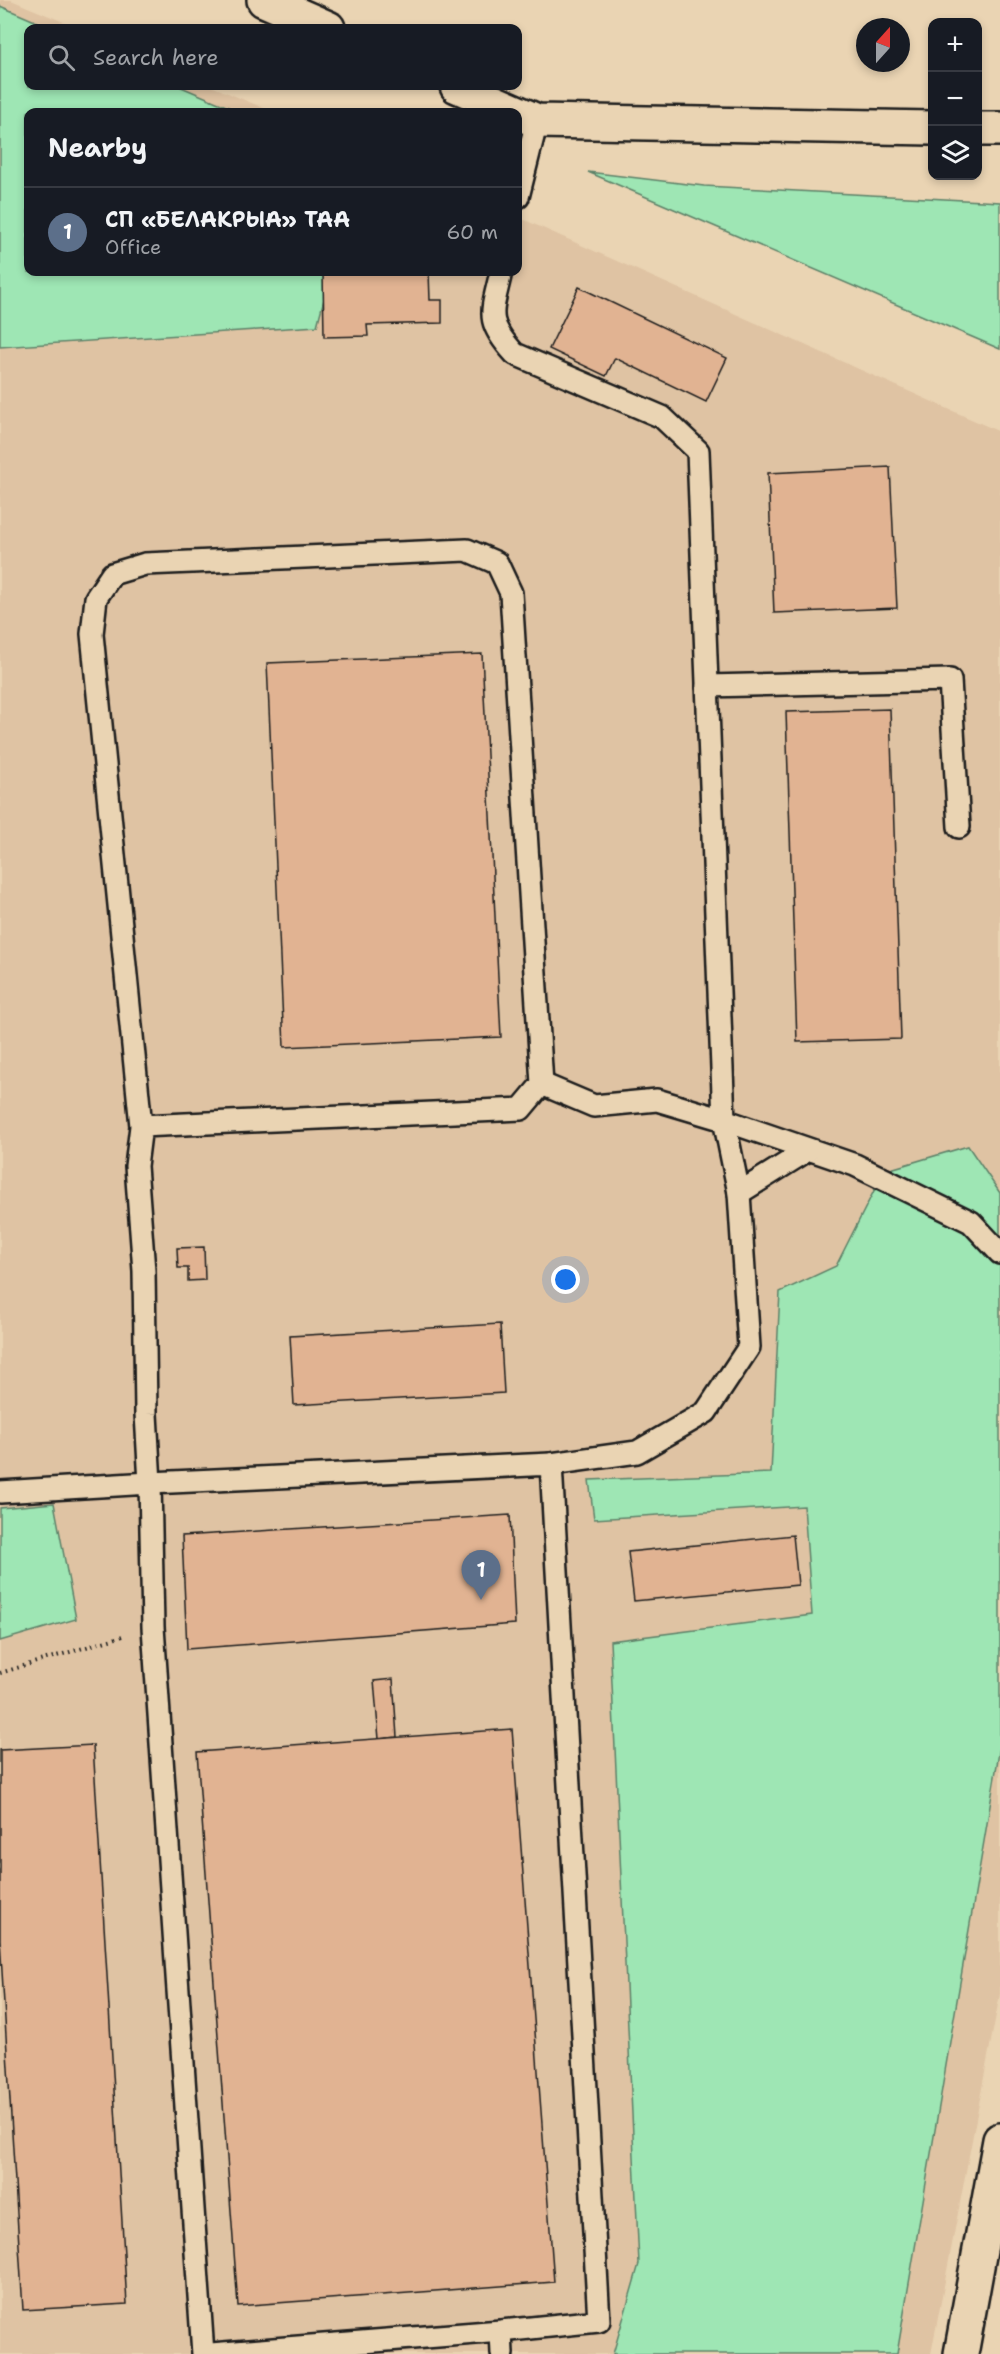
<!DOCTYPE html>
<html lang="en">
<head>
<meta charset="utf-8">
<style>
  :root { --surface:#171b24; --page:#20242c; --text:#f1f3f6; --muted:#9ea1a6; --line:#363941; --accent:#c8321e }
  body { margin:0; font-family:"Shantell Sans",sans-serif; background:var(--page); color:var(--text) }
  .controls { position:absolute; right:18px; top:18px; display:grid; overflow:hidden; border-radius:12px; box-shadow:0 3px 9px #0003 }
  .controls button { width:54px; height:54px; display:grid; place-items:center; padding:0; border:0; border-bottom:2px solid var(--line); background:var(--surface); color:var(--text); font:30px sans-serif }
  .compass { position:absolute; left:856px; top:18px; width:54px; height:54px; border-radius:50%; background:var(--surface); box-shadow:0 3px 9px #0003; rotate:21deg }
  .you { position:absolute; left:566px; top:1280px; width:21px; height:21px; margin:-15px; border:4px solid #fff; border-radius:50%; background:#1a73e8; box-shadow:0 0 0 9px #1a73e833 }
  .badge { display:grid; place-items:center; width:39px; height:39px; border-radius:50%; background:var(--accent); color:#fff; font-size:20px; font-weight:700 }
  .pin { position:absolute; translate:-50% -50px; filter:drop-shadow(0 2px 3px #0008) }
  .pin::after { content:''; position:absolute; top:32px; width:21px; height:18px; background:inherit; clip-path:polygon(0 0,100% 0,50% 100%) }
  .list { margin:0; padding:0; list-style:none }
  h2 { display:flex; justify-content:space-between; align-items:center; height:78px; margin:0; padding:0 24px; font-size:26px }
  h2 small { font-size:20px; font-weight:400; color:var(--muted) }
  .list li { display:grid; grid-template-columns:39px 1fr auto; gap:18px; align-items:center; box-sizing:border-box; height:90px; padding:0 24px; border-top:2px solid var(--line) }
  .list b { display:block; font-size:22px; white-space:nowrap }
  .list p { margin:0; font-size:20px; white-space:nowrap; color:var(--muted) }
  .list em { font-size:20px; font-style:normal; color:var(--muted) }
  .icon { flex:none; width:33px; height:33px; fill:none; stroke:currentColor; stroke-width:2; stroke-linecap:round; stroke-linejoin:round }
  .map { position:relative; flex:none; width:1000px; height:2354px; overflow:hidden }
  .search { position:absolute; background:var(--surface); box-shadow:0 3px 9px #0003; left:24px; top:24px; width:498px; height:66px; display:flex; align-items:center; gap:15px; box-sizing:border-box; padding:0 21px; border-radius:12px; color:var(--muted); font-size:22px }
  .panel { position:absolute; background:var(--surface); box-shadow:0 3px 9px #0003; left:24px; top:108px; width:498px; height:168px; border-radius:12px }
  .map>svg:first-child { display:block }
  .built { fill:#dfc3a3 }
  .green { fill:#9ee6b4; stroke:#5d8168; stroke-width:1.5 }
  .building { fill:#e1b392; stroke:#1c1c1c; stroke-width:1.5 }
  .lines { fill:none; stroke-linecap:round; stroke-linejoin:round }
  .lane-casing { stroke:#1c1c1c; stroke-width:26 }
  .street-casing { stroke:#1c1c1c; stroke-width:38 }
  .secondary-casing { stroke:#1c1c1c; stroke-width:38 }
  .path { stroke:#1c1c1c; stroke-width:4; stroke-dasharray:1.5 4.5; stroke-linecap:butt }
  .lane { stroke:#ead4b3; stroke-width:21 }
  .street { stroke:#ead4b3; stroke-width:33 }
  .secondary { stroke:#ead4b3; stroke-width:33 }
</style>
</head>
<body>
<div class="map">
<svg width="1000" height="2354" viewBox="0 0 1000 2354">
  <rect width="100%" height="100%" fill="#ead4b3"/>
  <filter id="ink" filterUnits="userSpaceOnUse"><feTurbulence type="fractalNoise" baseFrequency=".0167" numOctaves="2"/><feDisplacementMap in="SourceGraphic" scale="12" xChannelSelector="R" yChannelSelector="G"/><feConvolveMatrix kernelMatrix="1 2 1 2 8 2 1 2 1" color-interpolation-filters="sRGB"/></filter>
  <g filter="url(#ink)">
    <polygon class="built" points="0,0 11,0 78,28 28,28 28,86 211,86 273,112 28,112 28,272 518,272 518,217 1000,432 1000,1994 931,2354 0,2354"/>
    <g class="green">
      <polygon points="0,6 51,28 28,28 28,86 179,86 240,112 28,112 28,272 331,272 317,326 0,347"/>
      <polygon points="588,172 704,186 1000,202 1000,349"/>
      <polygon points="968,1146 1000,1193 1000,1747 897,2354 613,2354 639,2264 610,1641 812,1615 804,1506 594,1519 589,1480 771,1473 780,1292 836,1266 884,1171"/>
      <polygon points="54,1503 76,1619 0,1641 0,1508"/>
    </g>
    <g class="building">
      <polygon points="323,272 429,272 430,300 442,300 442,323 367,325 368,336 324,337"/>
      <polygon points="579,287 727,358 706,402 615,358 606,376 549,349"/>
      <polygon points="890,467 897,608 774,613 768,473"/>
      <polygon points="482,654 501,1037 284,1047 267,663"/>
      <polygon points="890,709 901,1039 797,1042 786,712"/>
      <polygon points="204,1247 205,1280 188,1281 188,1268 178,1268 177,1248"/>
      <polygon points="500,1324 504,1393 294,1405 290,1336"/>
      <polygon points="510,1515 515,1624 187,1649 182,1536"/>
      <polygon points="793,1535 798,1585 634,1601 628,1552"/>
      <polygon points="393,1679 397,1737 379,1739 374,1681"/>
      <polygon points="512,1729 554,2282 238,2306 197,1752"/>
      <polygon points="93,1745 127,2304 23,2310 0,1939 0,1750"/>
    </g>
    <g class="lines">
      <defs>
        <g id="lane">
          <polyline points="518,197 537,121"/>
          <path d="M501 272C492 313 484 320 515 354L662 417 698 451 724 1120 739 1193 749 1347 706 1412 637 1452 551 1464"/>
          <polyline points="707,686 950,680 959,827"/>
          <polyline points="542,1084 594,1106 657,1100 724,1120 855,1165 971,1222 1000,1253"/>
          <polyline points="141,1126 521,1109 542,1084 511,593 497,563 467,550 145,564 112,574 96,598 92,634 141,1126 136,1166 144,1271 146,1414 150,1483 551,1464 599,2321 501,2331 211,2354"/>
          <polyline points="739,1193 808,1150"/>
          <polyline points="0,1492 150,1483 153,1627 203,2354"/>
          <polyline points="501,2331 502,2354"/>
        </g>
        <g id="street">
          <polyline points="264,0 328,28"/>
          <polyline points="457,86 537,121 932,128"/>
          <polyline points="978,129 1000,129"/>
        </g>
        <polyline id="secondary" points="961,2354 1000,2140"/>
      </defs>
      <use href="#lane" class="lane-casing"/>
      <use href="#street" class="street-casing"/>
      <use href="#secondary" class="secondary-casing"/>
      <polyline class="path" points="0,1673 123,1636"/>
      <use href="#lane" class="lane"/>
      <use href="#street" class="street"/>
      <use href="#secondary" class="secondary"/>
    </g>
  </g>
</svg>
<div class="controls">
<button>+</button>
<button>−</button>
<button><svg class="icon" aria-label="layers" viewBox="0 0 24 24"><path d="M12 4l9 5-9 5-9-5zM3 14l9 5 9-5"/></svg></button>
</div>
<svg class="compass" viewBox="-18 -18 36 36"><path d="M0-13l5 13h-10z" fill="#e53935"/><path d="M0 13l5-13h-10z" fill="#9ea1a6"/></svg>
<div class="you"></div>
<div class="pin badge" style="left:481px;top:1600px;background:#5c6f8a">1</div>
<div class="search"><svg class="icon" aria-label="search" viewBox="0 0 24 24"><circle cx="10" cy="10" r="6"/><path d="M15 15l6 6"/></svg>Search here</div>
<section class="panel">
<h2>Nearby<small></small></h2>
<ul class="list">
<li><span class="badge" style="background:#5c6f8a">1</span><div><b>СП «БЕЛАКРЫА» ТАА</b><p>Office</p></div><em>60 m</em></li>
</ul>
</section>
</div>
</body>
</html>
